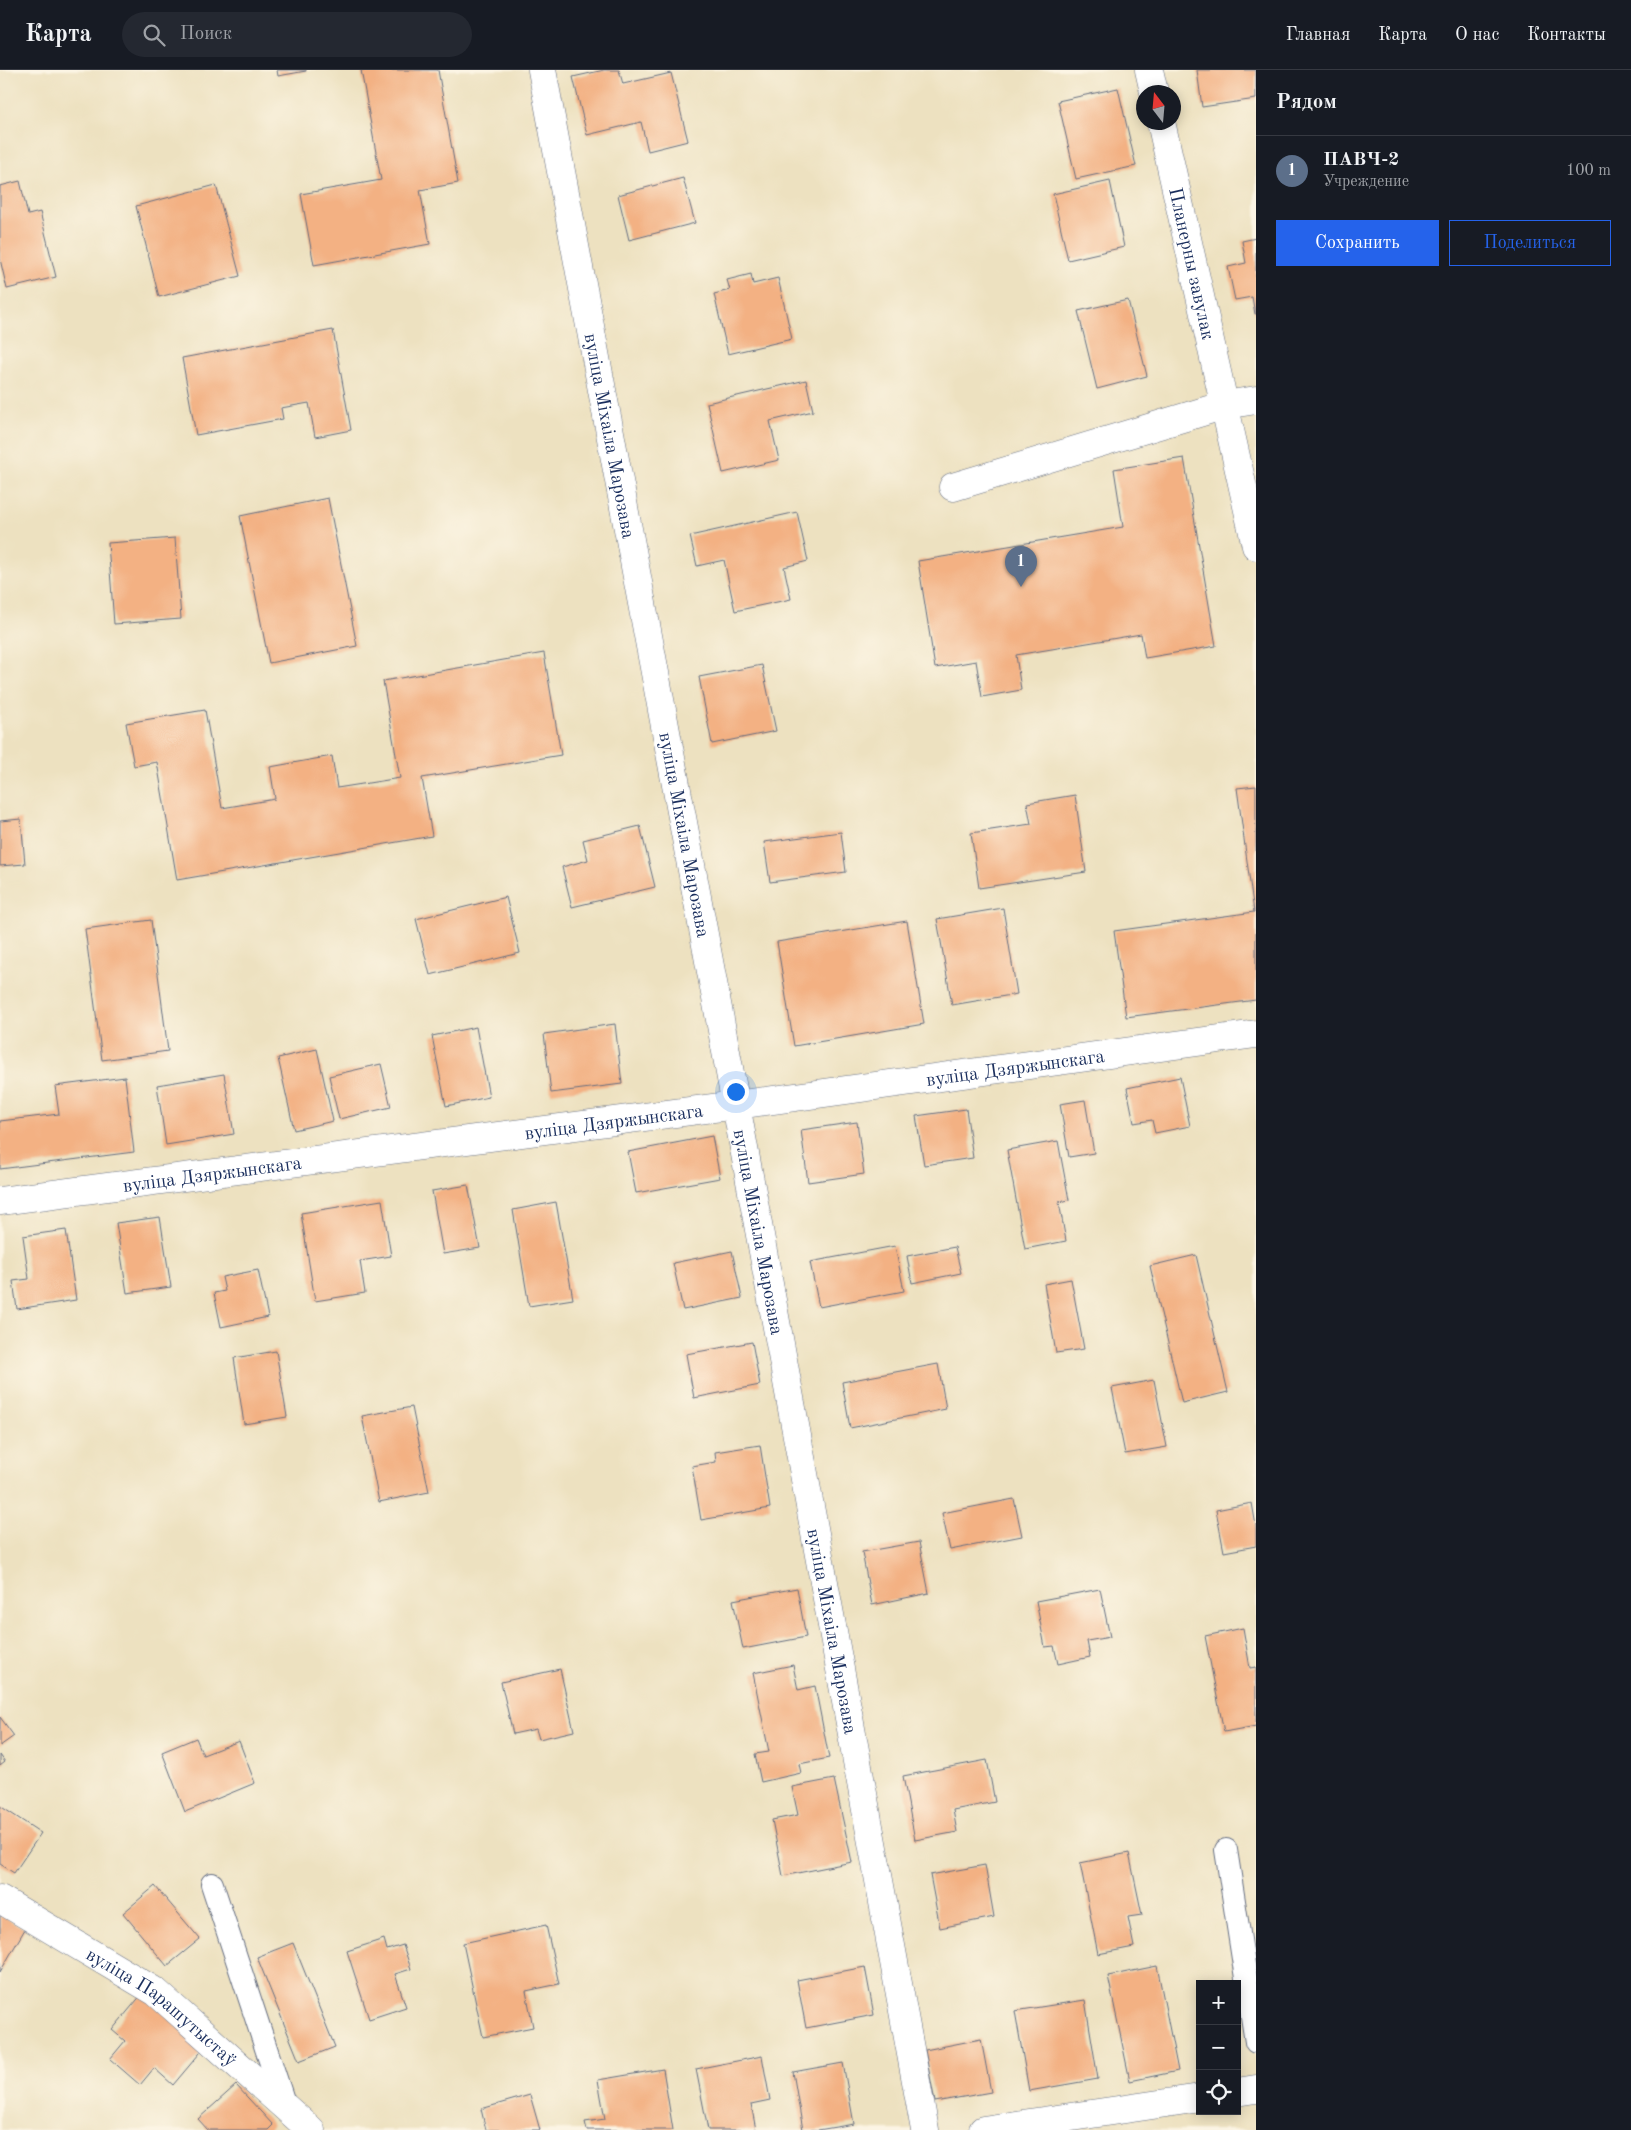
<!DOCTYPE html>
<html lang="ru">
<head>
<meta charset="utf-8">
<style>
  :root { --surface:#171b24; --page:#242831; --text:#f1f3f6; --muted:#9ea1a6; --line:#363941; --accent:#2563eb }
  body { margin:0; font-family:"Old Standard TT",serif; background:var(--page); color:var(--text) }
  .controls { position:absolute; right:15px; bottom:15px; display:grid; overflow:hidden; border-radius:0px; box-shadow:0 2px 12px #0003 }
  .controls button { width:45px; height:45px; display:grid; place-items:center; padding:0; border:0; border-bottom:1px solid var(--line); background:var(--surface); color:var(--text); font:25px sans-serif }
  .compass { position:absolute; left:1136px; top:15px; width:45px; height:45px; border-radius:50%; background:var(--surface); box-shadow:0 2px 12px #0003; rotate:344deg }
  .you { position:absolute; left:735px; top:1021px; width:18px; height:18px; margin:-12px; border:4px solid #fff; border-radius:50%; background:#1a73e8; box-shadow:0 0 0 8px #1a73e833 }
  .badge { display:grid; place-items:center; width:32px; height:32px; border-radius:50%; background:var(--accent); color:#fff; font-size:16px; font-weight:700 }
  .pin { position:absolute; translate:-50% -41px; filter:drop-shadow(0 1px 2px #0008) }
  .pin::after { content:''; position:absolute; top:26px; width:18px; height:15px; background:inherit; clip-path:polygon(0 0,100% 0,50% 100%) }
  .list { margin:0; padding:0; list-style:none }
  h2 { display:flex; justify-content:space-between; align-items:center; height:65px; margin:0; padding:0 20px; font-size:21px }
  h2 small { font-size:16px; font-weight:400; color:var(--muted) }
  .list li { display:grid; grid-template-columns:32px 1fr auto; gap:15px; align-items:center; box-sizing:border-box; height:70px; padding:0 20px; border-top:1px solid var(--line) }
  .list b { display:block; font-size:19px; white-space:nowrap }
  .list p { margin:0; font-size:16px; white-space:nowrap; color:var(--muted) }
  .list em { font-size:16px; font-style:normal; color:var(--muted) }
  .actions { display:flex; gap:10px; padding:15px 20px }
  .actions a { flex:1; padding:11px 0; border:1px solid var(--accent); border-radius:0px; text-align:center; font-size:18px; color:var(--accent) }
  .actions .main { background:var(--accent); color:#fff }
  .icon { flex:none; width:28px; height:28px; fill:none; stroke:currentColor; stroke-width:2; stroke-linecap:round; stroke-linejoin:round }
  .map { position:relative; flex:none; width:1256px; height:2060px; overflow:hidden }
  header { display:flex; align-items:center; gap:30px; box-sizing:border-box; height:70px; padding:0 25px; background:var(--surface); border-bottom:1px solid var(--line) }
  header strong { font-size:24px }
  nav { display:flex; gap:28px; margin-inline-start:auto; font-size:18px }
  .search { width:350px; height:45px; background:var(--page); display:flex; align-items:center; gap:12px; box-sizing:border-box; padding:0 18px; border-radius:28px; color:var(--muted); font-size:19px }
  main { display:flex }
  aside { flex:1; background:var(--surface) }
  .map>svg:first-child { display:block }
  .building { fill:#f3b183 }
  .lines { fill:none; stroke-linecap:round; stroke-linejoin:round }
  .service-casing { stroke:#646d80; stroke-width:24 }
  .minor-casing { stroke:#646d80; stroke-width:29 }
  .service { stroke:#fff; stroke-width:22 }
  .minor { stroke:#fff; stroke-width:28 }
  .labels { text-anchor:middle; stroke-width:4; stroke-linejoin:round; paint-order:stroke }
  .street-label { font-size:19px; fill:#1b2f5e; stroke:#fcf5e5 }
</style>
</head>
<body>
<header>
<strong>Карта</strong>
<div class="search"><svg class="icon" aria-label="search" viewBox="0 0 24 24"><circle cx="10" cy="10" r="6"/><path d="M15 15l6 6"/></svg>Поиск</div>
<nav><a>Главная</a><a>Карта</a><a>О нас</a><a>Контакты</a></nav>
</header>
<main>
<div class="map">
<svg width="1256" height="2060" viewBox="0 0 1256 2060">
  <rect width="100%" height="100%" fill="#fcf5e5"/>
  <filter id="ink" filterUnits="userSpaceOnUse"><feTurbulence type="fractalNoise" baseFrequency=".02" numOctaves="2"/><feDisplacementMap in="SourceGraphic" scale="10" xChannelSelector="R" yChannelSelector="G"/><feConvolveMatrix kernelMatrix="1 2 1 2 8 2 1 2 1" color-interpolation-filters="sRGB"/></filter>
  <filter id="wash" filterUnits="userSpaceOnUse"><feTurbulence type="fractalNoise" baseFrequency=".0096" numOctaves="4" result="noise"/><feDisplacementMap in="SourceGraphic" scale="20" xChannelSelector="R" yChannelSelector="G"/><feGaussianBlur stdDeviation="1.12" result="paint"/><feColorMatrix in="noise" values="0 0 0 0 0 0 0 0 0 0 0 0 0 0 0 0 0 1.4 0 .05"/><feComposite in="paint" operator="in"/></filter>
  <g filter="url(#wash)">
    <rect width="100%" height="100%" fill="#ede1c0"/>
    <g id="blocks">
      <g class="building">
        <polygon points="277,0 306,0 306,1 278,6"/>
        <polygon points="361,0 438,0 458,113 420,120 430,174 314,195 301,124 381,110"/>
        <polygon points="604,0 619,0 623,14 671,3 688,71 648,81 641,52 587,65 573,7"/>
        <polygon points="1197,0 1256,0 1256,29 1202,37"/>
        <polygon points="1118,18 1136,96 1076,109 1058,31"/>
        <polygon points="683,108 695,153 629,170 618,125"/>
        <polygon points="20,111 28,145 40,142 56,207 7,219 0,189 0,116"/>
        <polygon points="1110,111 1124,177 1068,190 1053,124"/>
        <polygon points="216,115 240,206 159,227 136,136"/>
        <polygon points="1256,168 1256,244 1255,244 1252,227 1235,230 1228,197 1246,193 1242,171"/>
        <polygon points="751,204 753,214 778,208 792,269 728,284 714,224 730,220 727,210"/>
        <polygon points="1128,230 1147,306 1097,319 1078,241"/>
        <polygon points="333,260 351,360 315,367 309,333 281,338 283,349 196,365 182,288"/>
        <polygon points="806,310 813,341 770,351 779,390 723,403 707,333"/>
        <polygon points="1184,388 1216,576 1145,588 1141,564 1016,585 1021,620 982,627 976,591 935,598 918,491 1123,457 1114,399"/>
        <polygon points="328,428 357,576 269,593 240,446"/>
        <polygon points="797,442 808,491 784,497 791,529 735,541 724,490 697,496 690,466"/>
        <polygon points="175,468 181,549 114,554 108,473"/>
        <polygon points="544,583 561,685 422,708 432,766 177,810 157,692 134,696 126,653 205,640 222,738 275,729 270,697 332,686 337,718 400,708 383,611"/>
        <polygon points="762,595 776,661 712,674 699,607"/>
        <polygon points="1256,716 1256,930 1126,947 1114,861 1254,842 1237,718"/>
        <polygon points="1075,725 1086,802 979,818 971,763 1031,754 1027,733"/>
        <polygon points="21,749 25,794 0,796 0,751"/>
        <polygon points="640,756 655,817 572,837 562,797 588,790 583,770"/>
        <polygon points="841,762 846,802 770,812 764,772"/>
        <polygon points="506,827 520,883 430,905 416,849"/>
        <polygon points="1003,838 1017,924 952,935 937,849"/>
        <polygon points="151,850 168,981 102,990 85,859"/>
        <polygon points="907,851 924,954 794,976 777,872"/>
        <polygon points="615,954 622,1014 551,1023 544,964"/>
        <polygon points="476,957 489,1027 446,1036 432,966"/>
        <polygon points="317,979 333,1051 294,1060 278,988"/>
        <polygon points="381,994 391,1037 339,1049 329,1006"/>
        <polygon points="224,1004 234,1064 166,1075 157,1015"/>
        <polygon points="125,1007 134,1082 0,1099 0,1051 59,1044 55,1016"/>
        <polygon points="1180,1007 1190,1056 1155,1063 1152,1050 1134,1053 1127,1018"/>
        <polygon points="1085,1030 1094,1083 1069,1087 1060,1034"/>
        <polygon points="966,1039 973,1088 924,1095 916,1046"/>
        <polygon points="857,1052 864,1104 808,1112 801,1060"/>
        <polygon points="712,1066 720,1108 636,1123 628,1082"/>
        <polygon points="1058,1071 1069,1130 1059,1132 1066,1171 1025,1179 1007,1080"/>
        <polygon points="468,1115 480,1178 443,1184 432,1121"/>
        <polygon points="382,1130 391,1186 360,1191 365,1223 315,1231 301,1143"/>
        <polygon points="556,1132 573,1229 529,1236 513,1140"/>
        <polygon points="160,1147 171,1217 127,1223 116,1153"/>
        <polygon points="66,1160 76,1230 17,1239 13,1211 29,1209 23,1166"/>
        <polygon points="895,1176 904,1221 819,1237 810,1192"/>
        <polygon points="955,1177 961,1203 912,1213 907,1186"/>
        <polygon points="732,1181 742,1228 683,1240 673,1193"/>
        <polygon points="1196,1185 1228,1322 1182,1333 1150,1196"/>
        <polygon points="258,1200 268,1247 221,1257 214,1223 225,1221 222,1207"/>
        <polygon points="1071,1209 1084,1279 1056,1283 1044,1214"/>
        <polygon points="752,1272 760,1315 694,1328 686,1284"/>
        <polygon points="276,1281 287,1347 244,1354 234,1288"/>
        <polygon points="938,1294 946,1339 850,1358 842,1312"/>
        <polygon points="1154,1310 1167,1377 1125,1384 1112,1318"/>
        <polygon points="412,1337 429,1422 379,1432 362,1346"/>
        <polygon points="760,1375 770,1438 701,1450 692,1396 716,1392 715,1382"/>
        <polygon points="1014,1429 1022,1466 950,1480 942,1443"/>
        <polygon points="1252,1433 1256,1456 1256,1476 1224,1482 1216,1440"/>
        <polygon points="919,1472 929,1523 872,1535 862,1482"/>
        <polygon points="797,1518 806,1567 743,1579 733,1530"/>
        <polygon points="1100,1519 1110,1567 1087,1571 1090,1587 1058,1594 1054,1576 1045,1577 1036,1531"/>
        <polygon points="1243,1558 1250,1598 1256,1597 1256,1656 1224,1662 1205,1566"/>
        <polygon points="793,1595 798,1620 815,1616 829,1688 799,1694 801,1703 761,1712 755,1684 769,1682 753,1603"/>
        <polygon points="560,1599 574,1661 539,1669 536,1659 513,1664 501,1612"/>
        <polygon points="0,1647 14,1666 0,1676"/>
        <polygon points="196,1668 203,1685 239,1671 255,1713 185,1742 162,1682"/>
        <polygon points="0,1685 5,1692 0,1696"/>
        <polygon points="987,1690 995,1732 953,1740 957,1762 915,1770 903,1706"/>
        <polygon points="834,1709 852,1792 783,1806 772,1750 798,1745 792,1717"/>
        <polygon points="0,1736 41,1763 14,1803 0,1794"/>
        <polygon points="1129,1783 1142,1845 1128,1847 1134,1877 1098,1884 1080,1793"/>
        <polygon points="985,1795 994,1847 940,1858 930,1805"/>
        <polygon points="155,1816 200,1869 167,1896 123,1843"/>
        <polygon points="0,1845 25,1859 0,1902"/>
        <polygon points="546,1855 559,1914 526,1921 533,1957 483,1967 463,1873"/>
        <polygon points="384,1869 387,1880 403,1875 411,1899 395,1904 406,1937 369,1949 347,1881"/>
        <polygon points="293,1873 335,1977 299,1991 257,1887"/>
        <polygon points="1157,1896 1178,2001 1130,2011 1108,1906"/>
        <polygon points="865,1897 874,1945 806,1958 797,1910"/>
        <polygon points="142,1924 205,1977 173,2015 154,1998 140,2015 110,1989 125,1971 112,1960"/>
        <polygon points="1085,1930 1098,2009 1029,2021 1015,1941"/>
        <polygon points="981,1969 991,2022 935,2032 925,1980"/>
        <polygon points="762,1986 770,2030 751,2034 756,2060 708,2060 696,1999"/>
        <polygon points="843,1993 854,2054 818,2060 803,2060 793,2002"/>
        <polygon points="663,1999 673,2060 587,2060 585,2052 605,2049 598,2010"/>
        <polygon points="236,2015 273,2055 268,2060 208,2060 198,2049"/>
        <polygon points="530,2025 540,2060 486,2060 481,2039"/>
      </g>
    </g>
  </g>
  <g filter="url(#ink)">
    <use href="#blocks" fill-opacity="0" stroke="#646d80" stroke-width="1"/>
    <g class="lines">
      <defs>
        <g id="service">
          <polyline points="1226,1780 1256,1972"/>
          <polyline points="212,1814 286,2039"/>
        </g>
        <g id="minor">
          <path id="s1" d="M542 0 736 1035 925 2060"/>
          <polyline points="1149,0 1154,22"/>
          <path id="s2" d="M1161 52 1256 476"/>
          <polyline points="953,417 1225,335 1256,330"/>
          <path id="s3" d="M0 1131 736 1035 1256 964"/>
          <path id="s4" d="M0 1829 156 1922 311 2060"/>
          <polyline points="1237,2022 1256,2019"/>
          <polyline points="983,2060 1200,2028"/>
        </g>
      </defs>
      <use href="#service" class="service-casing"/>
      <use href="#minor" class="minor-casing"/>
      <use href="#service" class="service"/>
      <use href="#minor" class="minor"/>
    </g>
  </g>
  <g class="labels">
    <g class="street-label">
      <text dy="7" stroke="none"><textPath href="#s2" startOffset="145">Планерны завулак</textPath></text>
      <text dy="7" stroke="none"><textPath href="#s1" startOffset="372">вуліца Міхаіла Марозава</textPath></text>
      <text dy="7" stroke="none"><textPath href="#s1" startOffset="778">вуліца Міхаіла Марозава</textPath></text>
      <text dy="7" stroke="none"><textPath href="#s3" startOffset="1024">вуліца Дзяржынскага</textPath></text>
      <text dy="7" stroke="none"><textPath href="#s3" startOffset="619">вуліца Дзяржынскага</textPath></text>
      <text dy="7" stroke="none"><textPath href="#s3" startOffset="214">вуліца Дзяржынскага</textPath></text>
      <text dy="7" stroke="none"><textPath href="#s1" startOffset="1182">вуліца Міхаіла Марозава</textPath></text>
      <text dy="7" stroke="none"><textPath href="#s1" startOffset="1588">вуліца Міхаіла Марозава</textPath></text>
      <text dy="7" stroke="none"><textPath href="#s4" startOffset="195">вуліца Парашутыстаў</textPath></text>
    </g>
  </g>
</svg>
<div class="controls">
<button>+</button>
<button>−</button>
<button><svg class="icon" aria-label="locate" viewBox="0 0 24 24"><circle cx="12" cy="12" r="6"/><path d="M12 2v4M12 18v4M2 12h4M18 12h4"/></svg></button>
</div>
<svg class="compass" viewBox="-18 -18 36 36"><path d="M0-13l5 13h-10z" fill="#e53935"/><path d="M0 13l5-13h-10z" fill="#9ea1a6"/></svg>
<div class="you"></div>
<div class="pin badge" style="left:1021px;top:517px;background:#5c6f8a">1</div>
</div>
<aside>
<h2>Рядом<small></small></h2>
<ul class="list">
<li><span class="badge" style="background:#5c6f8a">1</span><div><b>ПАВЧ-2</b><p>Учреждение</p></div><em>100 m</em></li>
</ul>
<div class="actions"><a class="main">Сохранить</a><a>Поделиться</a></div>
</aside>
</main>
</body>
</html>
